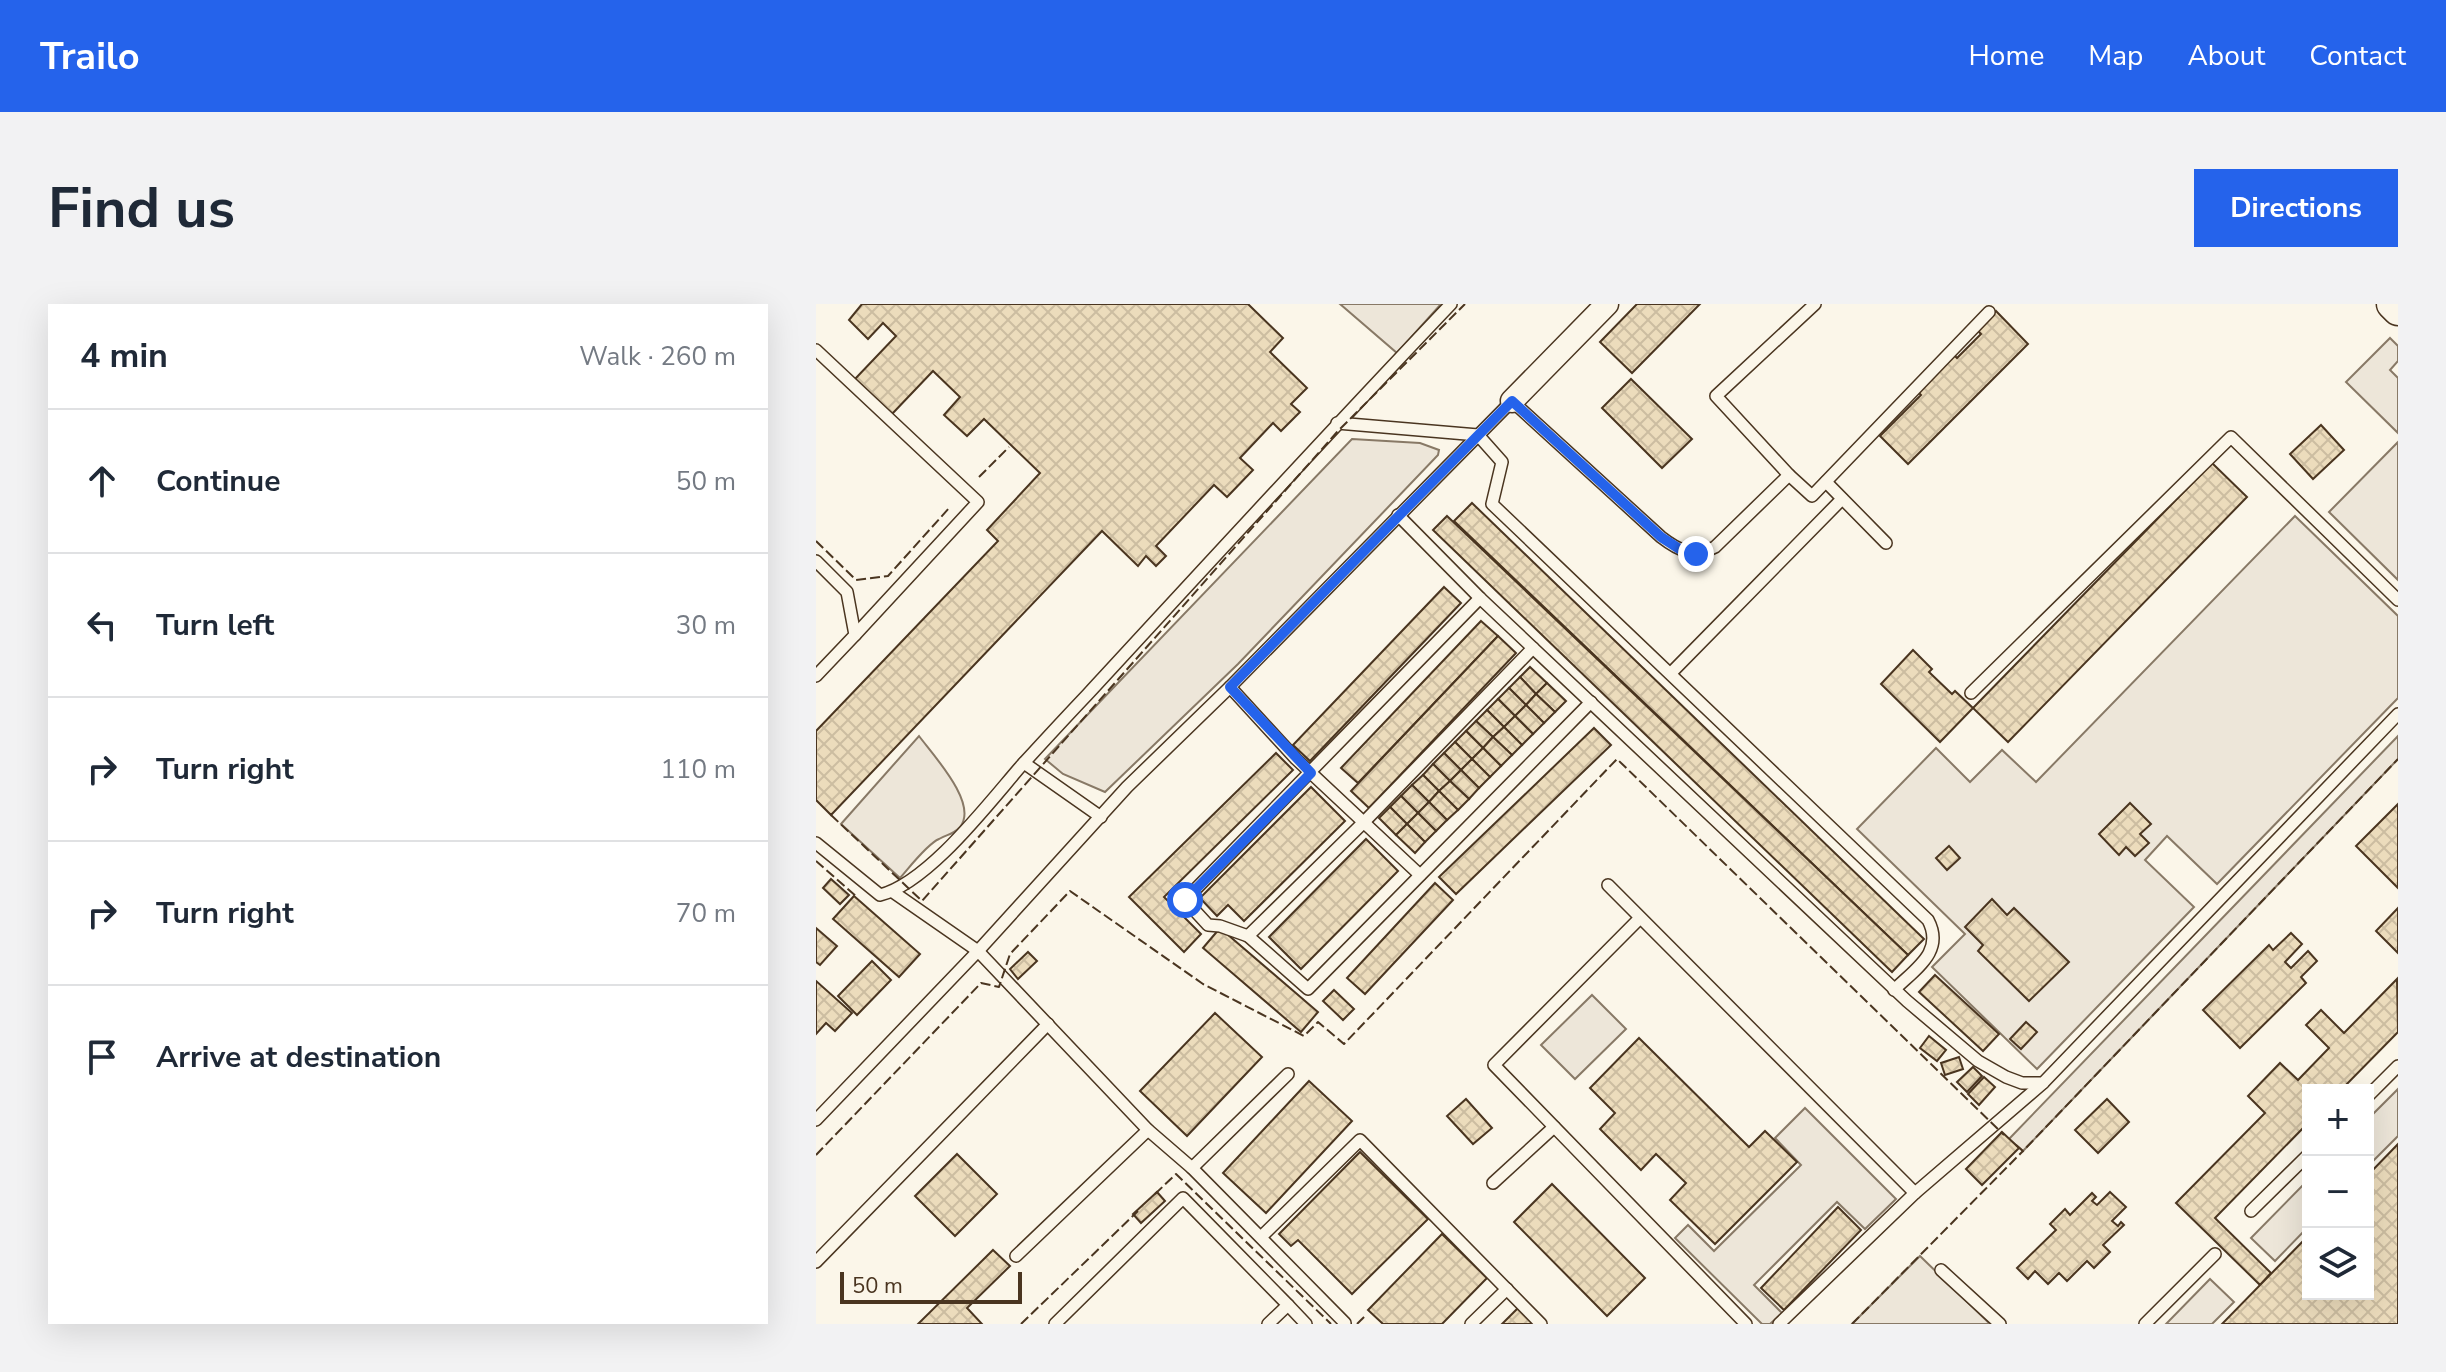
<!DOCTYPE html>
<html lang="en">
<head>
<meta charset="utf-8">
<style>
  :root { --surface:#fff; --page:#f2f2f3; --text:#1f2937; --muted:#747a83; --line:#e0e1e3; --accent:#2563eb }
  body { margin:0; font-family:"Nunito Sans",sans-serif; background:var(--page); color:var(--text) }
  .controls { position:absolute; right:24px; bottom:24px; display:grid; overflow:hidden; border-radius:0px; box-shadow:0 8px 32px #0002 }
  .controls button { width:72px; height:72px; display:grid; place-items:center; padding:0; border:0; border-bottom:2px solid var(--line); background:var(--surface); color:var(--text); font:40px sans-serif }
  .scale { position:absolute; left:24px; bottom:20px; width:182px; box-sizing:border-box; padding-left:8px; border:4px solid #4a3520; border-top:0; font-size:22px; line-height:28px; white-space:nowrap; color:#4a3520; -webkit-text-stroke:6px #fbf6e9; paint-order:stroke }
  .stop { position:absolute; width:24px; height:24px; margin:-18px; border:6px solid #2563eb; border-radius:50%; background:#fff }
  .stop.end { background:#2563eb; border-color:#fff; box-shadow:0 2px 8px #0008 }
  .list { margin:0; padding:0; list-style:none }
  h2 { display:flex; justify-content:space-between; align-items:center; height:104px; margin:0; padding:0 32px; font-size:34px }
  h2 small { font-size:26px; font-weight:400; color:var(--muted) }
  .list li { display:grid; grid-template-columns:52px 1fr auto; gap:24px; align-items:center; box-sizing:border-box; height:144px; padding:0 32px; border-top:2px solid var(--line) }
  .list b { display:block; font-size:30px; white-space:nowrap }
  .list em { font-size:26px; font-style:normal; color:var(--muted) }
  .icon { flex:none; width:44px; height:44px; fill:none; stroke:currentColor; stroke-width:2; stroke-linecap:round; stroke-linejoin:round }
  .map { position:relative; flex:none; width:1582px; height:1020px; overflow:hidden; border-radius:0px }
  header { display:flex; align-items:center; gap:48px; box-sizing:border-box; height:112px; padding:0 40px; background:var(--accent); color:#fff }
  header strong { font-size:38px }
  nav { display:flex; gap:44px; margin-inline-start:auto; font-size:28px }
  .intro { display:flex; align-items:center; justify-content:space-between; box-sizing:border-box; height:192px; padding:0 48px }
  h1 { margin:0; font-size:56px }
  .button { padding:20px 36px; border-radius:0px; background:var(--accent); color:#fff; font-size:28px; font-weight:700 }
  main { display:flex; gap:48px; padding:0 48px }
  aside { flex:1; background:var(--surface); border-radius:0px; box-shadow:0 8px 32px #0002 }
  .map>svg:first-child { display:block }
  .grass { fill:#ede6d9; stroke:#887966; stroke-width:2 }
  .building { fill:url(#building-cross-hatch); stroke:#4a3520; stroke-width:2 }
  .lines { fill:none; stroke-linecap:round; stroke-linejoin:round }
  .lane-casing { stroke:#4a3520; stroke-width:14 }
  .street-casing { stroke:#4a3520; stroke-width:25 }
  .secondary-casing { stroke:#4a3520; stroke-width:33 }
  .lane { stroke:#fbf6e9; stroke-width:11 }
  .street { stroke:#fbf6e9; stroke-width:22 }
  .secondary { stroke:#fbf6e9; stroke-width:30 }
  .fence { stroke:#4a3520; stroke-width:2; stroke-dasharray:10 4; stroke-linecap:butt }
  .route { stroke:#2563eb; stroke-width:10 }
</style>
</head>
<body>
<header>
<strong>Trailo</strong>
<nav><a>Home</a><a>Map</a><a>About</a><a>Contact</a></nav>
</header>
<div class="intro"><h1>Find us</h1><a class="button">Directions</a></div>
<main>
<aside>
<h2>4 min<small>Walk · 260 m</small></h2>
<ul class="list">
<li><svg class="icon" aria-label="ahead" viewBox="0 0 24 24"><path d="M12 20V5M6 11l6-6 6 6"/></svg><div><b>Continue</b></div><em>50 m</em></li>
<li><svg class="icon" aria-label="left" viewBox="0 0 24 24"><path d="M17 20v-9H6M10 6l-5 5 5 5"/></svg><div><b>Turn left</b></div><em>30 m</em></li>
<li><svg class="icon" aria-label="right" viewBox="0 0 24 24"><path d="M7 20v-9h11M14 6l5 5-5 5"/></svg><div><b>Turn right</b></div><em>110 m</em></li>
<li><svg class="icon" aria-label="right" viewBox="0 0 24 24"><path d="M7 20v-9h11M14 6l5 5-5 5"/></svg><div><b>Turn right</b></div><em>70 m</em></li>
<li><svg class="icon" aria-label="arrive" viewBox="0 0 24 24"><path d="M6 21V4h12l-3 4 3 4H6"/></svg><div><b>Arrive at destination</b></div></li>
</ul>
</aside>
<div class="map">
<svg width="1582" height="1020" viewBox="0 0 1582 1020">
  <defs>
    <pattern id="building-cross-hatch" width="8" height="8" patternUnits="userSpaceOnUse" patternTransform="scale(2)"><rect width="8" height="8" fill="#ecdcbc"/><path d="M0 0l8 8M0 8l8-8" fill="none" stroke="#ccbda1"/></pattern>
  </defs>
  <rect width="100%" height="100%" fill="#fbf6e9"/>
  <g class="grass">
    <polygon points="524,0 625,0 581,49"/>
    <polygon points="1574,34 1582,42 1582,57 1574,66 1582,74 1582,129 1530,78"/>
    <polygon points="536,135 604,139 623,146 622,151 422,360 289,488 247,470 229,455"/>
    <polygon points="1582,138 1582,276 1513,208"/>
    <polygon points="1479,212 1582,312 1582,394 1401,580 1351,532 1329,556 1378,603 1221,765 1116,663 1149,630 1041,525 1120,444 1154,478 1186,446 1220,478"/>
    <path d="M103 432C117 451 163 500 144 523 137 531 131 530 123 535 111 540 93 564 84 574L25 520Z"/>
    <polygon points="1582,432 1582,455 1207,847 1193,835"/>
    <polygon points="776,691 810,725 759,775 725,741"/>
    <polygon points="1582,785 1582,832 1552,862 1552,815"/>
    <polygon points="989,804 1080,895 1049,925 1021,898 938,981 966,1009 954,1020 946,1020 859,934 872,921 898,947 985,861 959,834"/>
    <polygon points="1492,876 1492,923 1459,957 1435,934"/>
    <polygon points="1104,952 1174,1020 1036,1020"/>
    <polygon points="1394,975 1418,998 1396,1020 1350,1020"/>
  </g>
  <g class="building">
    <polygon points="46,0 432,0 467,34 454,48 491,84 475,100 484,108 465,127 457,119 424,154 437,166 411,193 398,181 340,242 350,252 340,262 330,252 322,262 286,227 15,511 0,496 0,427 182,237 171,226 224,169 168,115 151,132 128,111 144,93 117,67 76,110 39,75 80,32 67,19 52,35 33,16"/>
    <polygon points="821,0 884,0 816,69 784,38"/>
    <polygon points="1180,7 1212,40 1092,160 1064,132 1105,91 1101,87 1138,51 1141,54 1165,30 1161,26"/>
    <polygon points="815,75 876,135 846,164 786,104"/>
    <polygon points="1505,121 1528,146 1497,175 1474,150"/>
    <polygon points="1396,159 1431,193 1192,438 1157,404"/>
    <polygon points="656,199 1108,635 1092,651 638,217"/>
    <polygon points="631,212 1092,651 1076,668 617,226"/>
    <polygon points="628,283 645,299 494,457 477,441"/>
    <polygon points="665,317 682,332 542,479 525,464"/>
    <polygon points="682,332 700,349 553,504 535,487"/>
    <polygon points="1097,346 1116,365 1113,368 1136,390 1139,387 1157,404 1124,438 1065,380"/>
    <polygon points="714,363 731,379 720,390 704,373"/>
    <polygon points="704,373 720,390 710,401 693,384"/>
    <polygon points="731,379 750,397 739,408 720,390"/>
    <polygon points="693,384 710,401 699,412 682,395"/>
    <polygon points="720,390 739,408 728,419 710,401"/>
    <polygon points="682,395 699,412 688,423 671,406"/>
    <polygon points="710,401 728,419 717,430 699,412"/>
    <polygon points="671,406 688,423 677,433 660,417"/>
    <polygon points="699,412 717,430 706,441 688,423"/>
    <polygon points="660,417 677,433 667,444 650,427"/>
    <polygon points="688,423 706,441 696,451 677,433"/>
    <polygon points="778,424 795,441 640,590 623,573"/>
    <polygon points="650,427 667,444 656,455 639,438"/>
    <polygon points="677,433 696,451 685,462 667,444"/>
    <polygon points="639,438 656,455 645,466 628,449"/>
    <polygon points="667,444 685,462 674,473 656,455"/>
    <polygon points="460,449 477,466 348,593 385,630 368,648 313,593"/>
    <polygon points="628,449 645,466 634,477 617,460"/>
    <polygon points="656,455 674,473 663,484 645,466"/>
    <polygon points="617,460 634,477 623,487 607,471"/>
    <polygon points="645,466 663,484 653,495 634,477"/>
    <polygon points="607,471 623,487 613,498 596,481"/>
    <polygon points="634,477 653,495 642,506 623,487"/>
    <polygon points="596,481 613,498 602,509 585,492"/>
    <polygon points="495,483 529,517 428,617 412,601 401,612 384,594"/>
    <polygon points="623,487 642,506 631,516 613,498"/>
    <polygon points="585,492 602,509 591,520 574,503"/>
    <polygon points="613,498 631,516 620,527 602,509"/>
    <polygon points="1314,499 1335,520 1324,530 1333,539 1319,552 1310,543 1303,551 1283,530"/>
    <polygon points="1582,500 1582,584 1540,542"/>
    <polygon points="574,503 591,520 580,531 563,514"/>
    <polygon points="602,509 620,527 609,538 591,520"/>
    <polygon points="591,520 609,538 599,549 580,531"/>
    <polygon points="550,535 582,567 485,665 453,633"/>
    <polygon points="1133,542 1144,554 1131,566 1120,554"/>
    <polygon points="15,575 33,591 24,600 7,584"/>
    <polygon points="619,579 637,596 549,690 531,674"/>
    <polygon points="38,592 104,650 83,673 17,615"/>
    <polygon points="1176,595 1191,611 1198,604 1253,658 1213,697 1162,647 1167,641 1149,623"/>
    <polygon points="1582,604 1582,649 1560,627"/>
    <polygon points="0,624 21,642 4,661 0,658"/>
    <polygon points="404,624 502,708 485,728 387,644"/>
    <polygon points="1475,629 1486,640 1469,658 1475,664 1492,647 1501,657 1485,673 1490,679 1424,744 1387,706 1453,641 1457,646"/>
    <polygon points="212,648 221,657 202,675 194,665"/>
    <polygon points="56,657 75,676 41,711 22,692"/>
    <polygon points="1119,671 1183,730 1167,747 1103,688"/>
    <polygon points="1581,675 1582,728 1525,786 1492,786 1492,819 1399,914 1455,969 1444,981 1360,899 1449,809 1432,792 1464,759 1482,776 1513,744 1490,721 1505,706 1528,729"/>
    <polygon points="0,677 36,709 19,727 10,719 0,730"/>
    <polygon points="518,686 538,705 527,716 507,697"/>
    <polygon points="399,709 446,753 371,832 324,787"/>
    <polygon points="1210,718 1221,728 1205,745 1194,735"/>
    <polygon points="1113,732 1130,746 1121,757 1104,744"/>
    <polygon points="823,734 933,843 949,827 981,858 899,940 854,896 870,879 840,850 825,866 784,825 799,809 774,784"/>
    <polygon points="1143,753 1147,765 1129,771 1125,759"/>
    <polygon points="1157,763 1166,772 1151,788 1141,778"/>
    <polygon points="1168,773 1179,783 1163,801 1152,790"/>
    <polygon points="493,777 536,817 450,909 407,869"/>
    <polygon points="650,795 676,824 657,840 631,812"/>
    <polygon points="1291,795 1313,818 1282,849 1259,826"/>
    <polygon points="1186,828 1203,844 1166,881 1150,865"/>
    <polygon points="1582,840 1582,1020 1406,1020 1492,932 1492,990 1552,990 1552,871"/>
    <polygon points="544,848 612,915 536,990 482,936 475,942 463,930"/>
    <polygon points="141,850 181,890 139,932 99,892"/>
    <polygon points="736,880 829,974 791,1012 698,918"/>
    <polygon points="341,888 349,897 325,919 317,910"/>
    <polygon points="1294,888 1310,903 1296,917 1302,922 1305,918 1308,921 1287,941 1294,948 1278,964 1271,957 1251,977 1243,969 1232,980 1219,967 1212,975 1201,964 1240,926 1234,920 1249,905 1254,911 1276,889 1280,893 1276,897 1281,901"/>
    <polygon points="1022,903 1045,926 968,1006 945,984"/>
    <polygon points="626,930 671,974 626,1020 567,1020 552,1006"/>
    <polygon points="177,946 194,962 151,1004 166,1020 102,1020"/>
    <polygon points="703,1003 720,1020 686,1020"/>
  </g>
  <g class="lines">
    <defs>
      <g id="lane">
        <polyline points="999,0 900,92 973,171 996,192 1173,8"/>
        <polyline points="0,46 162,198 39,331"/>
        <path d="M521 119 662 131 686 158 676 200 1112 616C1129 648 1099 665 1078 686"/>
        <polyline points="1010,178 1070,239"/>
        <polyline points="582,211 664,294 1091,697 1162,757 1190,773 1206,779 1227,779 1582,410"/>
        <polyline points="0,257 31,288 39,331 0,372"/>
        <polyline points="717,344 548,518 432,632 492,685 775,398"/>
        <polyline points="855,369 1026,195"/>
        <polyline points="414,383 480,455 604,571"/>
        <polyline points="1155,389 1415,133 1582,296"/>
        <polyline points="208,459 285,513"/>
        <path d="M0 539 64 591C112 579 172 500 205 462 227 438 249 414 271 391 392 260 512 129 635 0"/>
        <polyline points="792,581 1099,889 1227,779"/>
        <polyline points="77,588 162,647 332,826 376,864 529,1019"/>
        <polyline points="824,614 678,761 930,1020"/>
        <polyline points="432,632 404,622 392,621 369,596 664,294"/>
        <polyline points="1552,792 1582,762"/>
        <path d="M0 816 162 647 311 483 414 383 696 97 845 233C863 247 878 254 899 243L973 171"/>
        <polyline points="376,864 472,770"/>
        <polyline points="677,879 738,823"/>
        <polyline points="1435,907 1492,851"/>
        <polyline points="445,933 544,836 725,1020"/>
        <polyline points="200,952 332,826"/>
        <polyline points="0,958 232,720"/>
        <polyline points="1125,966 1184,1020"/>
        <polyline points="472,1001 490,1020"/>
        <polyline points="239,1020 367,894 472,1001 452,1020"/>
        <polyline points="655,1020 691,985"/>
        <polyline points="963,1020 1099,889"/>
        <polyline points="1329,1020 1399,950"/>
      </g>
      <polyline id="street" points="696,97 791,0"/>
      <polyline id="secondary" points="1576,0 1582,6"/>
    </defs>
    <use href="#lane" class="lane-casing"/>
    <use href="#street" class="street-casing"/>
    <use href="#secondary" class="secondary-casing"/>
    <use href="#lane" class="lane"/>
    <use href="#street" class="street"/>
    <use href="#secondary" class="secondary"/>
    <g class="fence">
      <polyline points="163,173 193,143"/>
      <polyline points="0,237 40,276 72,272 134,203"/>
      <polyline points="15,511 106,597 521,128 649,0"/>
      <polyline points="0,557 42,594"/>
      <polyline points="1200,841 1207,847 1582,455"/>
      <polyline points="0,851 165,679 183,683 194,650 254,587 387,680 488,732 502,718 528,740 801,455 1188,831"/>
      <polyline points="339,890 360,870 515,1020"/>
      <polyline points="205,1020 322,907"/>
      <polyline points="541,1020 550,1011"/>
      <polyline points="1036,1020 1207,847"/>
    </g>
  </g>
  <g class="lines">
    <polyline class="route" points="369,596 495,469 414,383 696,97 845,233 865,246 880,250"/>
  </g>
</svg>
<div class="controls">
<button>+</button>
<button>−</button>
<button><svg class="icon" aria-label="layers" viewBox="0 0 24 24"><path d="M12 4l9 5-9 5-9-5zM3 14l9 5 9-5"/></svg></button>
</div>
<div class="scale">50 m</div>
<div class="stop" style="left:369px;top:596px"></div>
<div class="stop end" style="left:880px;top:250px"></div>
</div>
</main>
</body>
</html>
